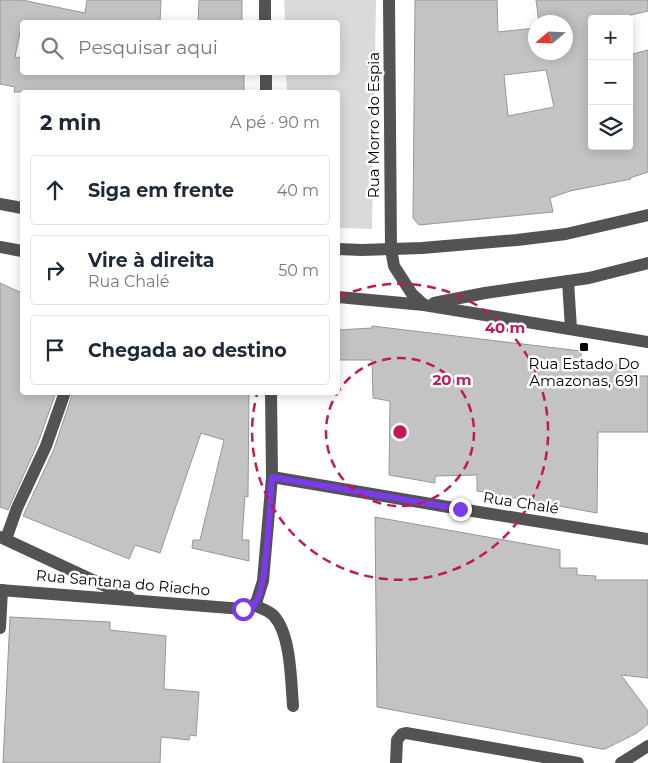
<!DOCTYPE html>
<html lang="pt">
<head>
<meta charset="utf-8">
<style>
  :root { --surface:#fff; --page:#f6f6f7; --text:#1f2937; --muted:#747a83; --line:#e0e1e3 }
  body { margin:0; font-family:Montserrat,sans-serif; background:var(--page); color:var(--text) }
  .controls { position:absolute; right:15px; top:15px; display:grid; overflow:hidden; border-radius:5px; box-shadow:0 2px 12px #0003 }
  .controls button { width:45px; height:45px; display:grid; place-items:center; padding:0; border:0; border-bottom:1px solid var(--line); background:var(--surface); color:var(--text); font:25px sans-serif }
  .compass { position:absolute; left:528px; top:15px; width:45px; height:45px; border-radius:50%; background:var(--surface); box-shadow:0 2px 12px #0003; rotate:251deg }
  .stop { position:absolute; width:15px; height:15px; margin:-11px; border:4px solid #7c3aed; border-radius:50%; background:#fff }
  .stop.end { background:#7c3aed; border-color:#fff; box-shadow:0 1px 5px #0008 }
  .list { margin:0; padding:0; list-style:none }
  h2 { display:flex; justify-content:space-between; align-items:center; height:65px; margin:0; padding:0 20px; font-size:21px }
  h2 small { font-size:16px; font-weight:400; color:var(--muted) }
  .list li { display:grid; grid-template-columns:32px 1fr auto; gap:15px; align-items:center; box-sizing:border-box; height:70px; margin:0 10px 10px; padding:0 10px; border:1px solid var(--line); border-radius:5px }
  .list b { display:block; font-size:19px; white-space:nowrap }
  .list p { margin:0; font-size:16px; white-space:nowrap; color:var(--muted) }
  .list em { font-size:16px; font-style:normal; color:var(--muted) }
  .icon { flex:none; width:28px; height:28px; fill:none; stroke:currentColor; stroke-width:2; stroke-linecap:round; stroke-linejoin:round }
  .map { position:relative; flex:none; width:648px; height:763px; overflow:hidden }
  .search { position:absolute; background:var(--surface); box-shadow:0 2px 12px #0003; left:20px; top:20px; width:320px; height:55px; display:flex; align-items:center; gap:12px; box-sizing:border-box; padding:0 18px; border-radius:5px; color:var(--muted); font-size:19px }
  .panel { position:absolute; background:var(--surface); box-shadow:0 2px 12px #0003; left:20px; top:90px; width:320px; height:305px; border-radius:5px }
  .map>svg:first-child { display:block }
  .green { fill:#dadada }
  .building { fill:#c3c3c3; stroke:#979797; fill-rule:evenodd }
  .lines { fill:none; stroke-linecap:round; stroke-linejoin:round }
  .minor { stroke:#535353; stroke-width:12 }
  .route { stroke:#7c3aed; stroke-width:6 }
  .ring { fill:none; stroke:#c2185b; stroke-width:2.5; stroke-dasharray:9 6 }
  .poi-dot { fill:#000; stroke:#fff; stroke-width:2 }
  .labels { text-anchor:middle; stroke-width:5; stroke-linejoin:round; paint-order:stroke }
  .street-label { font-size:15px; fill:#000; stroke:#fff }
  .poi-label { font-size:15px; fill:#000; stroke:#fff }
  .centre { fill:#c2185b; stroke:#fff; stroke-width:2.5 }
  .ring-label { font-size:15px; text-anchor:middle; font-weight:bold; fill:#c2185b; stroke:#fff; stroke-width:5; stroke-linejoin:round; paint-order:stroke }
</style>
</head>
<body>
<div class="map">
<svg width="648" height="763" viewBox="0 0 648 763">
  <rect width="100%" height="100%" fill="#fff"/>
  <polygon class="green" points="284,0 376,0 372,229 338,228 338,92 287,92 286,73 338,72 338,22 285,22"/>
  <g class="building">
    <polygon points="0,0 22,0 85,13 87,0 161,0 160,22 22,22 15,57 22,58 22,72 244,72 244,92 14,92 15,87 0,84"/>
    <polygon points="199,0 242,0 242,22 198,22"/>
    <path d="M415 0H497L498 32 536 28V52H566V22H539L536 0H648V11L614 19H592V146H629V55L648 50V172L630 178 631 179 570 191 550 198 553 212 419 225 413 218ZM546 70 554 107 508 116 504 75Z"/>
    <polygon points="0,283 22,293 22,392 56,392 38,443 8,510 0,507"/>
    <polygon points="372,326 581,351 581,360 636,367 636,376 648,376 648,432 598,432 597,513 477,491 477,475 435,476 435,483 389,475 390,401 373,398 372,360 338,360 338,330 372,328"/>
    <polygon points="73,392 249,392 248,497 245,496 242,540 249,540 249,561 192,548 193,540 200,540 224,440 201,433 160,553 135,545 129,559 23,516 54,449"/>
    <polygon points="375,517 560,550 560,568 577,568 577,575 596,576 595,580 648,580 648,678 621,675 648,711 648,724 637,733 605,749 602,749 377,707"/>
    <polygon points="10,617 110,622 110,630 166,636 164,689 199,692 196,736 190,735 189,740 161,737 160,763 3,763"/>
  </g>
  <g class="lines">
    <g class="minor">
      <polyline points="265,0 265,22"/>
      <polyline points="389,0 391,249 394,266 412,294 424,305"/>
      <polyline points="266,72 266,92"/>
      <polyline points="0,204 22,208"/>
      <polyline points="0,247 22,251"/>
      <polyline points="338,249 362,250 422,248 517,240 566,234 648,215"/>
      <polyline points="568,281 571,329"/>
      <polyline points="338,297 424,305 648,342"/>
      <polyline points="434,303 485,293 589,278 648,263"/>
      <polyline points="272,477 460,509 648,539"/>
      <polyline points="0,537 129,597"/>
      <polyline points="6,539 17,508 46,446 65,392"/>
      <polyline points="0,590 243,609 254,605 257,600 263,581 272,477 271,392"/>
      <path d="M254 605C260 608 270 611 274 616 291 635 291 681 293 706"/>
      <polyline points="0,628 2,590"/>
      <polyline points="396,763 397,740 402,734 406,733 578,763"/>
      <polyline points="621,763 648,746"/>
    </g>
  </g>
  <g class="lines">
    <path class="route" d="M243 609C247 608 251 608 254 605 267 593 270 499 272 477L460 509"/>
  </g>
  <g class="ring">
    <circle cx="400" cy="432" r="74"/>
    <path d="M339 297A148 148 0 1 1 257 394"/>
  </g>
  <rect class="poi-dot" x="579" y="342" width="10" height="10" rx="2.5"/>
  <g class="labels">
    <g class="street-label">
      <text transform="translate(374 125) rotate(-90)" y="5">Rua Morro do Espia</text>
      <text transform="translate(521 503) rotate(9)" y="5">Rua Chalé</text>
      <text transform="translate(123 583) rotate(5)" y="5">Rua Santana do Riacho</text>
    </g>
    <g class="poi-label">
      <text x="584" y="369">Rua Estado Do<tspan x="584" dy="17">Amazonas, 691</tspan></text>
    </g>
  </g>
  <circle cx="400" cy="432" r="8" class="centre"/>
  <g class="ring-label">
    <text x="505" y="333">40 m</text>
    <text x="452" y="385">20 m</text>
  </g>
</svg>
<div class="controls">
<button>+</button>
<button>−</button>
<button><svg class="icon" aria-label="layers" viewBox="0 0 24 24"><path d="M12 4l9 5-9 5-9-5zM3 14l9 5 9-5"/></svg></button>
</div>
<svg class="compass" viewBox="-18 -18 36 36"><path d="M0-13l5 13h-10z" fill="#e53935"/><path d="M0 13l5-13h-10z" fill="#747a83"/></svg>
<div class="stop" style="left:243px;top:609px"></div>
<div class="stop end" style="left:460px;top:509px"></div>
<div class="search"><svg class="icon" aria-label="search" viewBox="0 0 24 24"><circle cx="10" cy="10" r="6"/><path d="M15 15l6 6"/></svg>Pesquisar aqui</div>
<section class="panel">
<h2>2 min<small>A pé · 90 m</small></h2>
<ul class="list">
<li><svg class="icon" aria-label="ahead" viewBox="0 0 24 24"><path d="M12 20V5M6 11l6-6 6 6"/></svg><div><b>Siga em frente</b></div><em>40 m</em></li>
<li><svg class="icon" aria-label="right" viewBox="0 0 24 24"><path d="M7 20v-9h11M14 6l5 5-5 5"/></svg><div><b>Vire à direita</b><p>Rua Chalé</p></div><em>50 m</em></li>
<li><svg class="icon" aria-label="arrive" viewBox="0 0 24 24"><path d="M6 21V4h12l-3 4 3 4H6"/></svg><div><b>Chegada ao destino</b></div></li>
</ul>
</section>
</div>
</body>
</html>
